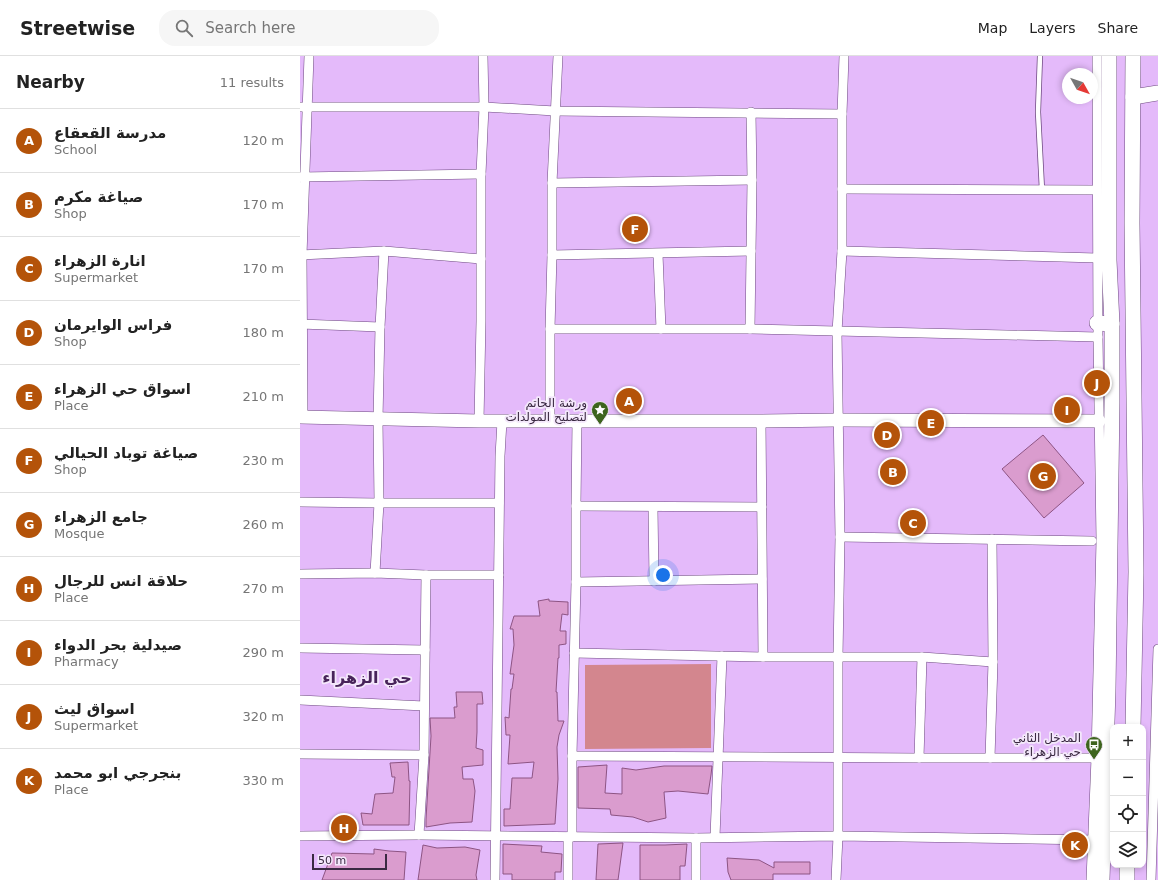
<!DOCTYPE html>
<html lang="en">
<head>
<meta charset="utf-8">
<style>
  :root { --surface:#fff; --page:#f6f6f6; --text:#222; --muted:#767676; --line:#e0e0e0; --accent:#b45309 }
  body { margin:0; font-family:"DejaVu Sans","Noto Naskh Arabic",sans-serif; background:var(--page); color:var(--text) }
  .controls { position:absolute; right:12px; bottom:12px; display:grid; overflow:hidden; border-radius:8px; box-shadow:0 2px 6px #0003 }
  .controls button { width:36px; height:36px; display:grid; place-items:center; padding:0; border:0; border-bottom:1px solid var(--line); background:var(--surface); color:var(--text); font:20px sans-serif }
  .compass { position:absolute; left:762px; top:12px; width:36px; height:36px; border-radius:50%; background:var(--surface); box-shadow:0 2px 6px #0003; rotate:130deg }
  .scale { position:absolute; left:12px; bottom:10px; width:75px; box-sizing:border-box; padding-left:4px; border:2px solid #3a2942; border-top:0; font-size:11px; line-height:14px; white-space:nowrap; color:#3a2942; -webkit-text-stroke:3px #f4e8fb; paint-order:stroke }
  .you { position:absolute; left:363px; top:519px; width:14px; height:14px; margin:-10px; border:3px solid #fff; border-radius:50%; background:#1a73e8; box-shadow:0 0 0 6px #1a73e833 }
  .badge { display:grid; place-items:center; width:26px; height:26px; border-radius:50%; background:var(--accent); color:#fff; font-size:13px; font-weight:700 }
  .pin { position:absolute; translate:-50% -50%; border:2px solid #fff; box-shadow:0 1px 4px #0006 }
  .list { margin:0; padding:0; list-style:none }
  h2 { display:flex; justify-content:space-between; align-items:center; height:52px; margin:0; padding:0 16px; font-size:17px }
  h2 small { font-size:13px; font-weight:400; color:var(--muted) }
  .list li { display:grid; grid-template-columns:26px 1fr auto; gap:12px; align-items:center; box-sizing:border-box; height:64px; padding:0 16px; border-top:1px solid var(--line) }
  .list b { display:block; font-size:15px; white-space:nowrap }
  .list p { margin:0; font-size:13px; white-space:nowrap; color:var(--muted) }
  .list em { font-size:13px; font-style:normal; color:var(--muted) }
  .icon { flex:none; width:22px; height:22px; fill:none; stroke:currentColor; stroke-width:2; stroke-linecap:round; stroke-linejoin:round }
  .map { position:relative; flex:none; width:858px; height:824px; overflow:hidden }
  header { display:flex; align-items:center; gap:24px; box-sizing:border-box; height:56px; padding:0 20px; background:var(--surface); border-bottom:1px solid var(--line) }
  header strong { font-size:19px }
  nav { display:flex; gap:22px; margin-inline-start:auto; font-size:14px }
  .search { width:280px; height:36px; background:var(--page); display:flex; align-items:center; gap:10px; box-sizing:border-box; padding:0 14px; border-radius:16px; color:var(--muted); font-size:15px }
  main { display:flex }
  aside { flex:1; background:var(--surface) }
  .map>svg:first-child { display:block }
  .green { fill:#d3868e }
  .building { fill:#da9cce; stroke:#8d5483 }
  .lines { fill:none; stroke-linecap:round; stroke-linejoin:round }
  .lane-casing { stroke:#6e4981; stroke-width:6 }
  .street-casing { stroke:#6e4981; stroke-width:10 }
  .secondary-casing { stroke:#6e4981; stroke-width:14 }
  .primary-casing { stroke:#6e4981; stroke-width:16 }
  .lane { stroke:#fff; stroke-width:4.5 }
  .street { stroke:#fff; stroke-width:9 }
  .secondary { stroke:#fff; stroke-width:13 }
  .primary { stroke:#fff; stroke-width:15 }
  .labels { text-anchor:middle; stroke-width:3.5; stroke-linejoin:round; paint-order:stroke }
  .poi-label { font-size:12px; fill:#3a2942; stroke:#f4e8fb; text-anchor:end }
  .district-label { font-size:16px; font-weight:bold; fill:#48245a; stroke:#f4e8fb }
</style>
</head>
<body>
<header>
<strong>Streetwise</strong>
<div class="search"><svg class="icon" aria-label="search" viewBox="0 0 24 24"><circle cx="10" cy="10" r="6"/><path d="M15 15l6 6"/></svg>Search here</div>
<nav><a>Map</a><a>Layers</a><a>Share</a></nav>
</header>
<main>
<aside>
<h2>Nearby<small>11 results</small></h2>
<ul class="list">
<li><span class="badge">A</span><div><b>مدرسة القعقاع</b><p>School</p></div><em>120 m</em></li>
<li><span class="badge">B</span><div><b>صياغة مكرم</b><p>Shop</p></div><em>170 m</em></li>
<li><span class="badge">C</span><div><b>انارة الزهراء</b><p>Supermarket</p></div><em>170 m</em></li>
<li><span class="badge">D</span><div><b>فراس الوايرمان</b><p>Shop</p></div><em>180 m</em></li>
<li><span class="badge">E</span><div><b>اسواق حي الزهراء</b><p>Place</p></div><em>210 m</em></li>
<li><span class="badge">F</span><div><b>صياغة توباد الحيالي</b><p>Shop</p></div><em>230 m</em></li>
<li><span class="badge">G</span><div><b>جامع الزهراء</b><p>Mosque</p></div><em>260 m</em></li>
<li><span class="badge">H</span><div><b>حلاقة انس للرجال</b><p>Place</p></div><em>270 m</em></li>
<li><span class="badge">I</span><div><b>صيدلية بحر الدواء</b><p>Pharmacy</p></div><em>290 m</em></li>
<li><span class="badge">J</span><div><b>اسواق ليث</b><p>Supermarket</p></div><em>320 m</em></li>
<li><span class="badge">K</span><div><b>بنجرجي ابو محمد</b><p>Place</p></div><em>330 m</em></li>
</ul>
</aside>
<div class="map">
<svg width="858" height="824" viewBox="0 0 858 824">
  <rect width="100%" height="100%" fill="#e4bafa"/>
  <polygon class="green" points="411,608 411,692 285,693 285,609"/>
  <g class="building">
    <polygon points="743,379 784,427 744,462 702,413"/>
    <polygon points="249,543 249,545 268,546 268,559 262,558 260,575 266,575 266,588 259,589 259,602 258,602 256,636 257,636 258,665 264,665 259,679 257,691 258,723 255,768 204,770 204,753 210,753 212,722 232,722 234,706 208,708 210,679 206,679 205,661 209,662 211,633 212,633 214,618 210,618 214,589 213,573 210,573 214,560 240,560 238,545"/>
    <polygon points="156,636 182,636 183,648 177,648 177,676 176,692 183,694 183,709 162,711 163,723 173,723 175,735 172,766 150,767 126,771 126,763 131,680 130,662 155,662 154,651 157,651"/>
    <polygon points="108,706 109,725 110,725 109,769 63,769 61,757 72,758 75,738 93,737 95,721 92,721 90,707"/>
    <polygon points="307,709 305,737 322,738 322,712 336,714 364,710 412,710 411,719 408,738 378,735 364,736 366,762 348,766 333,761 311,759 310,753 278,752 278,711"/>
    <polygon points="323,787 318,824 296,824 298,788"/>
    <polygon points="203,788 242,790 241,796 262,798 261,816 255,816 255,824 212,824 212,818 203,818"/>
    <polygon points="387,788 385,810 380,810 380,824 340,824 340,789 365,789"/>
    <polygon points="123,789 137,792 165,791 180,794 176,819 177,824 118,824"/>
    <polygon points="74,793 89,795 106,796 104,824 22,824 32,797 74,798"/>
    <polygon points="427,802 459,804 474,812 474,806 510,806 510,818 473,818 473,824 431,824 428,816"/>
  </g>
  <g class="lines">
    <defs>
      <polyline id="lane" points="740,0 738,56 742,134"/>
      <g id="street">
        <polyline points="0,51 184,51 255,55 542,58"/>
        <polyline points="0,121 181,118"/>
        <polyline points="252,127 452,124"/>
        <polyline points="542,133 797,134"/>
        <polyline points="542,195 797,202"/>
        <polyline points="358,198 361,273"/>
        <polyline points="0,199 84,195 181,203"/>
        <polyline points="252,199 451,195"/>
        <polyline points="0,268 80,271"/>
        <polyline points="250,273 450,273 798,281"/>
        <polyline points="450,273 452,124 451,56"/>
        <polyline points="3,361 2,199 9,0"/>
        <polyline points="179,365 181,265 181,118 184,51 183,0"/>
        <polyline points="250,365 250,273 252,199 252,127 258,0"/>
        <polyline points="461,365 463,601"/>
        <polyline points="0,446 79,447 199,447"/>
        <polyline points="276,450 462,451"/>
        <polyline points="353,451 354,525"/>
        <polyline points="540,481 792,485"/>
        <polyline points="75,517 79,447 78,363 80,271 84,195"/>
        <polyline points="0,518 75,517 126,519 199,519"/>
        <polyline points="276,526 462,523"/>
        <polyline points="0,592 125,594"/>
        <polyline points="274,597 463,601 622,601 693,606"/>
        <polyline points="0,644 124,650"/>
        <polyline points="0,698 124,699"/>
        <polyline points="272,700 619,702 796,702"/>
        <polyline points="619,702 622,601"/>
        <polyline points="690,702 693,606 692,483"/>
        <polyline points="119,779 124,699 126,519"/>
        <polyline points="0,780 119,779 396,782 538,780 793,784"/>
        <polyline points="268,781 268,824"/>
        <polyline points="272,781 272,700 276,526 276,450 277,365"/>
        <polyline points="415,781 422,600"/>
        <polyline points="396,782 396,824"/>
        <polyline points="195,824 200,400 202,365"/>
        <polyline points="536,824 538,780 538,601 540,481 537,276 542,195 542,58 544,0"/>
        <polyline points="791,824 796,702 801,484 798,281 797,0"/>
        <polyline points="851,824 858,593"/>
      </g>
      <polyline id="secondary" points="0,361 179,365 461,365 538,364 799,365"/>
      <g id="primary">
        <polyline points="833,0 832,167 836,516 833,671"/>
        <polyline points="833,41 858,37"/>
        <polyline points="797,267 812,268"/>
        <polyline points="802,824 808,634 812,346 812,268 809,204 809,0"/>
        <polyline points="827,824 827,809"/>
      </g>
    </defs>
    <use href="#lane" class="lane-casing"/>
    <use href="#street" class="street-casing"/>
    <use href="#secondary" class="secondary-casing"/>
    <use href="#primary" class="primary-casing"/>
    <use href="#lane" class="lane"/>
    <use href="#street" class="street"/>
    <use href="#secondary" class="secondary"/>
    <use href="#primary" class="primary"/>
  </g>
  <defs>
    <symbol id="sight-pin" viewBox="-11 -11 22 30"><path d="M0 17L-7.5 6A9.5 9.5 0 1 1 7.5 6Z" fill="#3e641e" stroke="#f4e8fb"/><path d="M0-6L1.8-2.2L6-1.7L2.9 1.2L3.7 5.4L0 3.3L-3.7 5.4L-2.9 1.2L-6-1.7L-1.8-2.2Z" fill="#fff"/></symbol>
    <symbol id="bus-pin" viewBox="-11 -11 22 30"><path d="M0 17L-7.5 6A9.5 9.5 0 1 1 7.5 6Z" fill="#3e641e" stroke="#f4e8fb"/><path d="M-5-6H5V4H4V6H2V4H-2V6H-4V4H-5ZM-3.5-4V0h7V-4ZM-3.5 1.2v1.5H-2V1.2ZM2 1.2v1.5H3.5V1.2Z" fill="#fff"/></symbol>
  </defs>
  <g fill-rule="evenodd">
    <use href="#sight-pin" x="290" y="344" width="20" height="27"/>
    <use href="#bus-pin" x="784" y="679" width="20" height="27"/>
  </g>
  <g class="labels">
    <g class="poi-label">
      <text x="287" y="351">ورشة الحاتم<tspan x="287" dy="14">لتصليح المولدات</tspan></text>
      <text x="781" y="686">المدخل الثاني<tspan x="781" dy="14">حي الزهراء</tspan></text>
    </g>
    <g class="district-label">
      <text x="67" y="627">حي الزهراء</text>
    </g>
  </g>
</svg>
<div class="controls">
<button>+</button>
<button>−</button>
<button><svg class="icon" aria-label="locate" viewBox="0 0 24 24"><circle cx="12" cy="12" r="6"/><path d="M12 2v4M12 18v4M2 12h4M18 12h4"/></svg></button>
<button><svg class="icon" aria-label="layers" viewBox="0 0 24 24"><path d="M12 4l9 5-9 5-9-5zM3 14l9 5 9-5"/></svg></button>
</div>
<svg class="compass" viewBox="-18 -18 36 36"><path d="M0-13l5 13h-10z" fill="#e53935"/><path d="M0 13l5-13h-10z" fill="#767676"/></svg>
<div class="scale">50 m</div>
<div class="you"></div>
<div class="pin badge" style="left:329px;top:345px">A</div>
<div class="pin badge" style="left:593px;top:416px">B</div>
<div class="pin badge" style="left:613px;top:467px">C</div>
<div class="pin badge" style="left:587px;top:379px">D</div>
<div class="pin badge" style="left:631px;top:367px">E</div>
<div class="pin badge" style="left:335px;top:173px">F</div>
<div class="pin badge" style="left:743px;top:420px">G</div>
<div class="pin badge" style="left:44px;top:772px">H</div>
<div class="pin badge" style="left:767px;top:354px">I</div>
<div class="pin badge" style="left:797px;top:327px">J</div>
<div class="pin badge" style="left:775px;top:789px">K</div>
</div>
</main>
</body>
</html>
